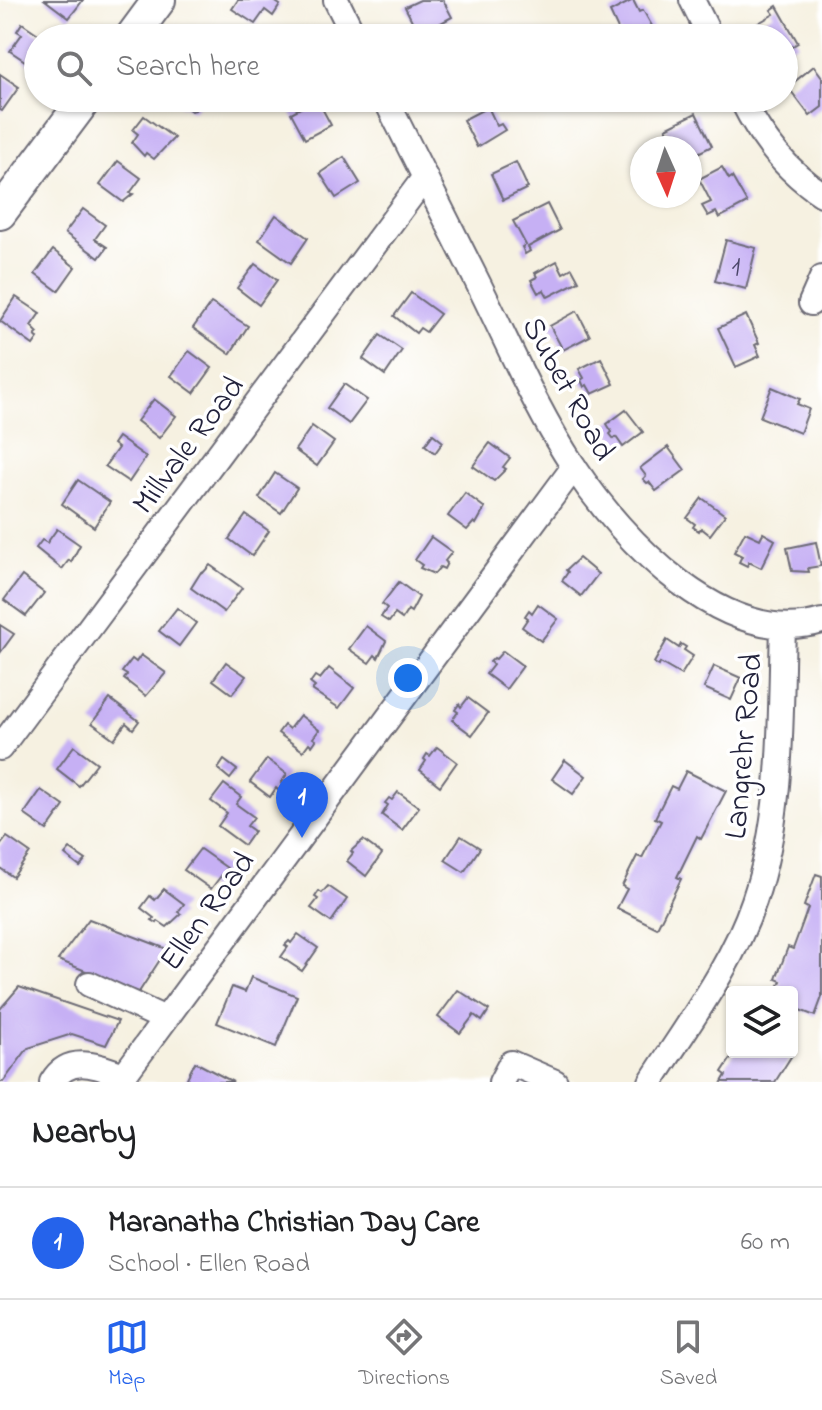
<!DOCTYPE html>
<html lang="en">
<head>
<meta charset="utf-8">
<style>
  :root { --surface:#fff; --page:#f2f2f2; --text:#202124; --muted:#757577; --line:#e0e0e0; --accent:#2563eb }
  body { margin:0; font-family:"Indie Flower",sans-serif; background:var(--page); color:var(--text) }
  .controls { position:absolute; right:24px; bottom:24px; display:grid; overflow:hidden; border-radius:8px; box-shadow:0 2px 6px #0004 }
  .controls button { width:72px; height:72px; display:grid; place-items:center; padding:0; border:0; border-bottom:2px solid var(--line); background:var(--surface); color:var(--text); font:40px sans-serif }
  .compass { position:absolute; left:630px; top:136px; width:72px; height:72px; border-radius:50%; background:var(--surface); box-shadow:0 2px 6px #0004; rotate:177deg }
  .you { position:absolute; left:408px; top:678px; width:28px; height:28px; margin:-20px; border:6px solid #fff; border-radius:50%; background:#1a73e8; box-shadow:0 0 0 12px #1a73e833 }
  .badge { display:grid; place-items:center; width:52px; height:52px; border-radius:50%; background:var(--accent); color:#fff; font-size:26px; font-weight:700 }
  .pin { position:absolute; translate:-50% -66px; filter:drop-shadow(0 2px 4px #0008) }
  .pin::after { content:''; position:absolute; top:42px; width:28px; height:24px; background:inherit; clip-path:polygon(0 0,100% 0,50% 100%) }
  .list { margin:0; padding:0; list-style:none }
  h2 { display:flex; justify-content:space-between; align-items:center; height:104px; margin:0; padding:0 32px; font-size:34px }
  h2 small { font-size:26px; font-weight:400; color:var(--muted) }
  .list li { display:grid; grid-template-columns:52px 1fr auto; gap:24px; align-items:center; box-sizing:border-box; height:112px; padding:0 32px; border-top:2px solid var(--line) }
  .list b { display:block; font-size:30px; white-space:nowrap }
  .list p { margin:0; font-size:26px; white-space:nowrap; color:var(--muted) }
  .list em { font-size:26px; font-style:normal; color:var(--muted) }
  .icon { flex:none; width:44px; height:44px; fill:none; stroke:currentColor; stroke-width:2; stroke-linecap:round; stroke-linejoin:round }
  .map { position:relative; flex:none; width:822px; height:1082px; overflow:hidden }
  .search { position:absolute; background:var(--surface); box-shadow:0 2px 6px #0004; left:24px; right:24px; top:24px; height:88px; display:flex; align-items:center; gap:20px; box-sizing:border-box; padding:0 28px; border-radius:44px; color:var(--muted); font-size:30px }
  .sheet { height:216px; background:var(--surface) }
  nav { display:flex; justify-content:space-around; align-items:center; box-sizing:border-box; height:112px; border-top:2px solid var(--line); background:var(--surface); font-size:22px; color:var(--muted) }
  nav a { display:grid; justify-items:center; gap:4px }
  nav .on { color:var(--accent) }
  .map>svg:first-child { display:block }
  .building { fill:#c6b0f4 }
  .lines { fill:none; stroke-linecap:round; stroke-linejoin:round }
  .minor-casing { stroke:#6c6a75; stroke-width:28 }
  .major-casing { stroke:#6c6a75; stroke-width:36 }
  .minor { stroke:#fff; stroke-width:24 }
  .major { stroke:#fff; stroke-width:32 }
  .labels { text-anchor:middle; stroke-width:7; stroke-linejoin:round; paint-order:stroke }
  .number-label { font-size:28px; fill:#4b4669 }
  .street-label { font-size:32px; fill:#22223b; stroke:#fff }
</style>
</head>
<body>
<div class="map">
<svg width="822" height="1082" viewBox="0 0 822 1082">
  <rect width="100%" height="100%" fill="#fff"/>
  <filter id="ink" filterUnits="userSpaceOnUse"><feTurbulence type="fractalNoise" baseFrequency=".0125" numOctaves="2"/><feDisplacementMap in="SourceGraphic" scale="16" xChannelSelector="R" yChannelSelector="G"/><feConvolveMatrix kernelMatrix="1 2 1 2 8 2 1 2 1" color-interpolation-filters="sRGB"/></filter>
  <filter id="wash" filterUnits="userSpaceOnUse"><feTurbulence type="fractalNoise" baseFrequency=".006" numOctaves="4" result="noise"/><feDisplacementMap in="SourceGraphic" scale="32" xChannelSelector="R" yChannelSelector="G"/><feGaussianBlur stdDeviation="1.8" result="paint"/><feColorMatrix in="noise" values="0 0 0 0 0 0 0 0 0 0 0 0 0 0 0 0 0 1.4 0 .05"/><feComposite in="paint" operator="in"/></filter>
  <g filter="url(#wash)">
    <rect width="100%" height="100%" fill="#f6f1e1"/>
    <g id="blocks">
      <g class="building">
        <polygon points="45,0 83,0 69,18"/>
        <polygon points="238,0 273,0 280,5 273,16 265,10 255,24 232,9"/>
        <polygon points="420,0 443,0 452,17 419,35 405,7"/>
        <polygon points="633,0 639,12 643,10 657,35 652,38 622,38 610,12"/>
        <polygon points="777,6 798,43 784,51 784,38 764,38 755,25 774,14 771,10"/>
        <polygon points="22,23 44,38 38,38 38,61 34,67 10,51 22,34 17,31"/>
        <polygon points="814,66 822,77 822,107 810,116 788,87"/>
        <polygon points="0,74 19,87 2,111 0,110"/>
        <polygon points="174,98 199,98 202,100 195,110 191,111 183,105 182,107"/>
        <polygon points="317,99 331,125 305,139 291,113"/>
        <polygon points="488,107 497,126 501,124 505,130 477,147 463,120"/>
        <polygon points="696,113 712,146 690,157 690,148 664,148 661,142 670,136 666,128"/>
        <polygon points="144,116 174,138 154,159 146,153 144,156 132,143 138,134 133,130"/>
        <polygon points="344,157 360,183 336,198 320,173"/>
        <polygon points="118,161 141,178 130,193 133,194 123,202 100,185"/>
        <polygon points="516,162 528,188 503,200 491,174"/>
        <polygon points="722,167 729,179 732,177 747,203 719,218 716,212 708,216 702,206 711,202 699,179"/>
        <polygon points="547,204 560,230 528,247 530,251 525,254 522,247 526,245 513,221"/>
        <polygon points="83,209 105,225 95,239 107,247 99,258 65,233"/>
        <polygon points="276,215 308,238 291,263 259,240"/>
        <polygon points="726,240 756,248 746,289 715,281"/>
        <polygon points="53,250 75,267 58,291 35,274"/>
        <polygon points="557,261 563,273 572,268 579,281 548,297 544,290 538,293 531,280 537,277 535,273"/>
        <polygon points="255,264 277,280 259,305 237,288"/>
        <polygon points="411,293 440,314 426,332 420,328 416,333 394,316"/>
        <polygon points="16,297 40,313 31,326 38,333 35,336 38,338 33,345 0,321"/>
        <polygon points="211,303 248,326 230,354 193,328"/>
        <polygon points="577,311 590,336 563,350 550,326"/>
        <polygon points="746,315 759,343 755,345 760,356 736,367 718,328"/>
        <polygon points="380,335 402,350 385,375 363,359"/>
        <polygon points="189,351 212,368 194,393 171,376"/>
        <polygon points="601,358 614,384 592,394 587,385 584,387 581,380 584,378 579,369"/>
        <polygon points="344,384 367,400 349,424 327,408"/>
        <polygon points="772,387 800,399 797,404 809,409 800,433 760,417"/>
        <polygon points="154,399 176,416 159,438 137,421"/>
        <polygon points="626,410 643,432 623,447 616,437 614,439 610,434 612,432 607,424"/>
        <polygon points="312,426 334,442 317,466 295,450"/>
        <polygon points="433,434 443,442 435,453 425,445"/>
        <polygon points="118,437 146,457 129,482 105,466 118,448 113,444"/>
        <polygon points="490,443 510,458 503,467 506,469 494,481 473,466"/>
        <polygon points="668,447 685,470 656,491 649,482 647,483 643,479 646,476 640,468"/>
        <polygon points="275,473 297,488 281,513 259,498"/>
        <polygon points="78,480 110,502 94,527 62,504"/>
        <polygon points="465,493 485,508 476,524 474,522 467,530 448,516"/>
        <polygon points="702,498 725,515 710,535 701,528 699,531 693,527 695,524 687,518"/>
        <polygon points="246,515 269,531 252,556 229,539"/>
        <polygon points="57,529 80,545 71,562 69,560 62,569 36,548 42,540 47,543"/>
        <polygon points="745,532 760,539 763,533 775,540 761,568 749,562 747,566 739,562 742,556 734,552"/>
        <polygon points="431,537 452,552 445,561 447,563 444,569 440,567 434,574 420,568 422,565 415,560"/>
        <polygon points="816,542 821,566 808,568 809,572 792,571 787,548"/>
        <polygon points="579,558 598,574 581,596 562,581 568,572 566,570"/>
        <polygon points="210,565 242,588 224,612 191,588 201,572 203,573"/>
        <polygon points="22,576 44,593 26,616 4,600"/>
        <polygon points="399,582 419,597 411,612 408,610 402,619 395,614 389,622 381,617 387,608 382,604"/>
        <polygon points="538,604 558,619 541,641 522,627 528,618 525,616 529,610 532,613"/>
        <polygon points="177,608 196,623 179,646 159,631"/>
        <polygon points="0,625 14,634 0,653"/>
        <polygon points="366,626 386,641 378,658 375,655 369,663 349,649"/>
        <polygon points="667,640 679,648 681,644 686,647 684,650 693,656 681,675 660,663 659,666 654,663"/>
        <polygon points="503,651 523,666 506,689 486,674 493,665 490,662 494,658 496,659"/>
        <polygon points="141,655 166,673 146,696 124,679 127,675 122,672 132,659 136,662"/>
        <polygon points="226,662 246,676 232,694 213,680"/>
        <polygon points="714,666 741,678 731,700 704,688"/>
        <polygon points="329,668 354,688 339,708 312,690 315,687 310,683 315,676 320,679"/>
        <polygon points="468,698 488,713 472,735 452,720 458,712 455,710 459,704 461,707"/>
        <polygon points="110,699 139,721 133,729 126,723 114,739 92,723"/>
        <polygon points="300,715 319,730 313,738 316,740 312,746 309,743 303,751 278,733 284,725 289,729"/>
        <polygon points="74,746 97,763 79,786 57,769"/>
        <polygon points="437,747 457,762 440,786 420,770 426,761 424,759 427,754 430,756"/>
        <polygon points="267,759 287,774 281,783 283,785 279,791 276,788 270,797 250,782"/>
        <polygon points="224,760 237,770 230,779 218,769"/>
        <polygon points="565,760 586,776 573,794 552,779"/>
        <polygon points="686,771 726,791 701,839 697,836 677,877 681,879 657,928 617,908 627,889 622,886 637,856 642,858 661,821 655,818 671,786 677,789"/>
        <polygon points="224,784 241,797 236,804 254,817 247,826 254,831 244,845 218,826 227,813 211,801"/>
        <polygon points="41,790 64,806 47,830 24,814"/>
        <polygon points="398,792 419,807 402,830 382,815 388,805 385,803 389,798 392,800"/>
        <polygon points="461,836 480,848 464,872 445,860"/>
        <polygon points="7,837 30,853 13,877 0,868 0,846"/>
        <polygon points="363,840 382,854 366,876 347,861 353,853 351,851"/>
        <polygon points="70,849 86,860 80,867 65,855"/>
        <polygon points="200,849 227,868 211,889 184,870"/>
        <polygon points="816,874 822,876 822,997 815,1016 792,1007 792,992 776,992 781,981 776,979 788,947 793,949 808,908 804,906"/>
        <polygon points="328,886 347,899 331,922 311,908 318,899 315,897 319,891 322,893"/>
        <polygon points="164,889 184,904 178,912 181,914 167,927 158,921 157,923 152,920 154,918 141,908 150,896 155,900"/>
        <polygon points="89,919 167,949 139,992 58,960"/>
        <polygon points="298,934 318,948 302,971 281,957 288,947 285,945 289,941 291,943"/>
        <polygon points="251,977 297,996 276,1047 217,1023 232,987 245,992"/>
        <polygon points="19,987 118,1021 106,1045 72,1034 28,1048 3,1082 0,1082 0,1009"/>
        <polygon points="458,990 489,1010 482,1021 474,1015 460,1033 438,1017"/>
        <polygon points="735,1052 794,1052 775,1082 722,1082 726,1075 722,1072"/>
        <polygon points="195,1062 233,1082 185,1082"/>
      </g>
    </g>
  </g>
  <g filter="url(#ink)">
    <use href="#blocks" fill-opacity="0" stroke="#6c6a75" stroke-width="2"/>
    <g class="lines">
      <defs>
        <g id="minor">
          <polyline points="336,0 355,38"/>
          <polyline points="692,0 711,38"/>
          <path d="M385 98C416 160 447 222 478 283 509 345 536 410 574 467 622 540 725 650 822 621"/>
          <path d="M741 98C760 137 785 170 822 194"/>
          <polyline points="811,303 822,278"/>
          <polyline points="0,748 425,177"/>
          <polyline points="89,984 165,1019"/>
          <path d="M52 1082C69 1053 98 1066 124 1075"/>
          <polyline points="119,1082 574,467"/>
          <polyline points="501,1082 511,1063 555,1082"/>
          <path d="M651 1082C688 1024 732 966 754 901 784 813 780 718 783 627"/>
        </g>
        <g id="major">
          <polyline points="131,38 159,0"/>
          <polyline points="0,213 86,98"/>
        </g>
      </defs>
      <use href="#minor" class="minor-casing"/>
      <use href="#major" class="major-casing"/>
      <use href="#minor" class="minor"/>
      <use href="#major" class="major"/>
    </g>
  </g>
  <g class="labels">
    <g class="number-label">
      <text x="736" y="275">1</text>
    </g>
    <g class="street-label">
      <text transform="translate(570 388) rotate(61)" y="11">Subet Road</text>
      <text transform="translate(187 444) rotate(-53)" y="11">Millvale Road</text>
      <text transform="translate(742 746) rotate(-85)" y="11">Langrehr Road</text>
      <text transform="translate(206 910) rotate(-54)" y="11">Ellen Road</text>
    </g>
  </g>
</svg>
<div class="controls">
<button><svg class="icon" aria-label="layers" viewBox="0 0 24 24"><path d="M12 4l9 5-9 5-9-5zM3 14l9 5 9-5"/></svg></button>
</div>
<svg class="compass" viewBox="-18 -18 36 36"><path d="M0-13l5 13h-10z" fill="#e53935"/><path d="M0 13l5-13h-10z" fill="#757577"/></svg>
<div class="you"></div>
<div class="pin badge" style="left:302px;top:838px">1</div>
<div class="search"><svg class="icon" aria-label="search" viewBox="0 0 24 24"><circle cx="10" cy="10" r="6"/><path d="M15 15l6 6"/></svg>Search here</div>
</div>
<section class="sheet">
<h2>Nearby<small></small></h2>
<ul class="list">
<li><span class="badge">1</span><div><b>Maranatha Christian Day Care</b><p>School · Ellen Road</p></div><em>60 m</em></li>
</ul>
</section>
<nav>
<a class="on"><svg class="icon" aria-label="map" viewBox="0 0 24 24"><path d="M3 6l6-2 6 2 6-2v14l-6 2-6-2-6 2zM9 4v14M15 6v14"/></svg>Map</a>
<a><svg class="icon" aria-label="directions" viewBox="0 0 24 24"><path d="M12 3l9 9-9 9-9-9zM9 14v-3h6M13 9l2 2-2 2"/></svg>Directions</a>
<a><svg class="icon" aria-label="saved" viewBox="0 0 24 24"><path d="M7 4h10v16l-5-4-5 4z"/></svg>Saved</a>
</nav>
</body>
</html>
